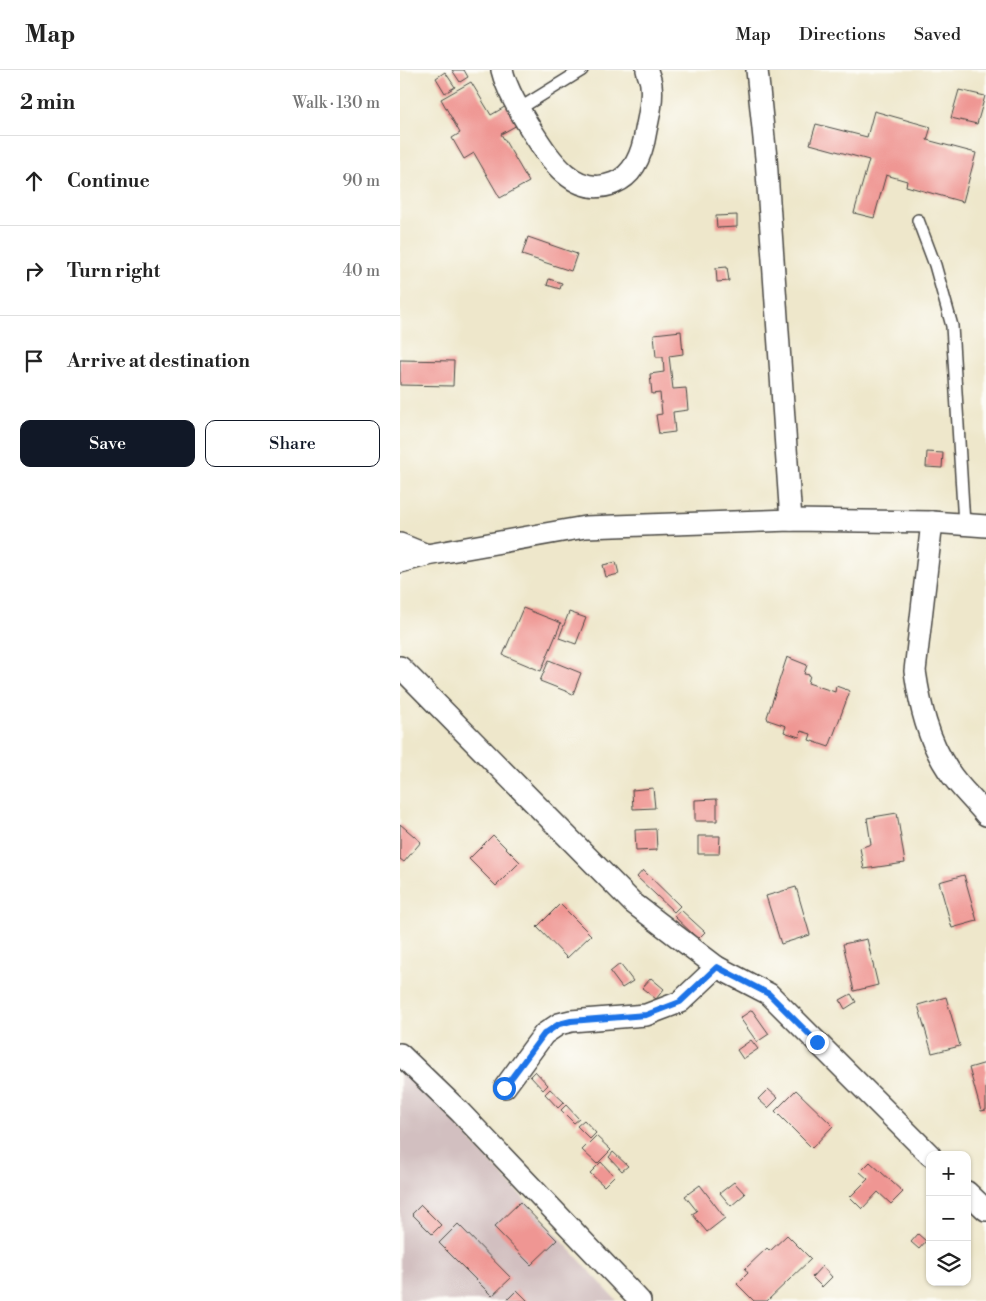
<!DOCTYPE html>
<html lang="en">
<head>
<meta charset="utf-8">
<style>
  :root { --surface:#fff; --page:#f6f6f6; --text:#222; --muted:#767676; --line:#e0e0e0; --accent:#111827 }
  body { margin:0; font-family:"Libre Bodoni",serif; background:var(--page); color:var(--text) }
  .controls { position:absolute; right:15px; bottom:15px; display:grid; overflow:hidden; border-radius:10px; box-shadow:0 1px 4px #0004 }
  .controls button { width:45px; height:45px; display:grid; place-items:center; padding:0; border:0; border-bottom:1px solid var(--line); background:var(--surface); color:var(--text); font:25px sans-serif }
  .stop { position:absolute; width:15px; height:15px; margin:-11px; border:4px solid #1a73e8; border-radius:50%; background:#fff }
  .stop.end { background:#1a73e8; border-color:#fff; box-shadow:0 1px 5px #0008 }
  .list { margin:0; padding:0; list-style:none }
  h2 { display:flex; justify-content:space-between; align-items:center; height:65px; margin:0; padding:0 20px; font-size:21px }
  h2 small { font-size:16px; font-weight:400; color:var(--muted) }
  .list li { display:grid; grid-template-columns:32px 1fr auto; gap:15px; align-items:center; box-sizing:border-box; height:90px; padding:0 20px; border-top:1px solid var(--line) }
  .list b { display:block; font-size:19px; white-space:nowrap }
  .list em { font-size:16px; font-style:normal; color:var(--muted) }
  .actions { display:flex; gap:10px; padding:15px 20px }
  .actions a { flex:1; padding:11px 0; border:1px solid var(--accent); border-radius:10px; text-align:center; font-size:18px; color:var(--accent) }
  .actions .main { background:var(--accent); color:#fff }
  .icon { flex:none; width:28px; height:28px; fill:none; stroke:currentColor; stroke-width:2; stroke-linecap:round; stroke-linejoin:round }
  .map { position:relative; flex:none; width:586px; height:1231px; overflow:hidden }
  header { display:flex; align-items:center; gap:30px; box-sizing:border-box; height:70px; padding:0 25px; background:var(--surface); border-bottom:1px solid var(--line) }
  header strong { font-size:24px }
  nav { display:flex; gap:28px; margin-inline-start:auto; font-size:18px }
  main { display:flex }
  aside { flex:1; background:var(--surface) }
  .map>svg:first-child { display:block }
  .industrial { fill:#d2bfc0 }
  .building { fill:#ef9693 }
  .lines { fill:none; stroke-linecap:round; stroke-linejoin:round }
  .lane-casing { stroke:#484743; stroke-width:14 }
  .street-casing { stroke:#484743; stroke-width:24 }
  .lane { stroke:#fff; stroke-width:11 }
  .street { stroke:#fff; stroke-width:21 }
  .route { stroke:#1a73e8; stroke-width:6 }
</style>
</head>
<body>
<header>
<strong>Map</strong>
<nav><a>Map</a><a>Directions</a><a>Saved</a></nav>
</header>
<main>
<aside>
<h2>2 min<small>Walk · 130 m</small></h2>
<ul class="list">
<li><svg class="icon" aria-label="ahead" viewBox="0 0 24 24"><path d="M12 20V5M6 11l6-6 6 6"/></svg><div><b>Continue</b></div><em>90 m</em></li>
<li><svg class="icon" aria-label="right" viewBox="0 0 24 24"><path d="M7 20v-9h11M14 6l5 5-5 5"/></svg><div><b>Turn right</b></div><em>40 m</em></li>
<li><svg class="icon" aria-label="arrive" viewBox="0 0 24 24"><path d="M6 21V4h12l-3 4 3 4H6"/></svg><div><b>Arrive at destination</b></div></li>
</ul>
<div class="actions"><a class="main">Save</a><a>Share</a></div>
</aside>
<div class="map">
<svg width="586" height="1231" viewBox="0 0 586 1231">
  <rect width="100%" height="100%" fill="#fdfcf7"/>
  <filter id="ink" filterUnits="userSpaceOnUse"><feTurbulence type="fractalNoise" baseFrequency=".02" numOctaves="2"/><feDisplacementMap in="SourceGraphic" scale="10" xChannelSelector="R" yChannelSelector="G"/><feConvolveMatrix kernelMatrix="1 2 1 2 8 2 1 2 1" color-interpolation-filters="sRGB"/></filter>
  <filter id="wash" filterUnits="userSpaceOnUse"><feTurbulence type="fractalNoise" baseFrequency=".0096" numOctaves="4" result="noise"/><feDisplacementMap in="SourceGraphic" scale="20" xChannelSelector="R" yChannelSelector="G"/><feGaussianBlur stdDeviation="1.12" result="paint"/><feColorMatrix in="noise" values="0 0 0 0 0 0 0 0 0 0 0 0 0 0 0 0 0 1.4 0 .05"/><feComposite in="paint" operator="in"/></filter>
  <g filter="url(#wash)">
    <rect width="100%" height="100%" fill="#eee7cb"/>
    <polygon class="industrial" points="0,993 217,1231 0,1231"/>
    <g id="blocks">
      <g class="building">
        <polygon points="52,0 64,0 68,7 60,12"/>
        <polygon points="45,2 55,17 45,23 36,8"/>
        <polygon points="71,12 91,45 108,35 119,54 101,64 129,112 100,128 74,83 64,89 52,68 60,63 41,29"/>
        <polygon points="559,20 585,26 577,54 551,48"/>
        <polygon points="474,41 531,57 527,70 576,83 563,132 506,116 507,111 486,105 474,148 454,143 469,90 410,74 416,54 467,67"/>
        <polygon points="337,145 337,157 317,158 316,146"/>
        <polygon points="128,167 177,184 171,201 122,185"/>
        <polygon points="327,197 329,211 317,212 316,198"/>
        <polygon points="149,209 162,213 160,219 147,215"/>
        <polygon points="281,261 283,284 269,286 273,319 286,318 288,340 273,342 275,362 259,364 256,345 262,344 260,323 252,324 250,304 264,302 263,287 256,287 254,264"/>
        <polygon points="0,290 54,291 53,316 0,315"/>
        <polygon points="527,382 543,383 542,398 526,397"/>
        <polygon points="216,492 219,504 206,507 203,495"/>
        <polygon points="123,538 161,553 141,601 103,585"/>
        <polygon points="169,542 186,548 176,574 159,568"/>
        <polygon points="387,587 407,595 404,604 410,605 408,613 435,622 436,616 450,621 429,677 409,670 411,664 401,661 399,667 384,662 386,656 368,650 367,647"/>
        <polygon points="149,590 181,603 173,624 140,611"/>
        <polygon points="253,718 255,738 233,739 232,720"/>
        <polygon points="317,729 317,751 295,751 295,730"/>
        <polygon points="497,743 505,793 464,799 460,778 471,774 467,748"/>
        <polygon points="0,754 21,772 4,792 0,789"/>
        <polygon points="256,759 257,780 236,781 235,760"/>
        <polygon points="93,765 120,792 96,816 69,789"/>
        <polygon points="298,766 320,766 319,784 298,784"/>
        <polygon points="243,800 280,836 274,842 237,807"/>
        <polygon points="564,805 577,851 552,858 539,812"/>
        <polygon points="396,817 410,865 381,874 366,826"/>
        <polygon points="160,834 191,865 167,888 137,857"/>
        <polygon points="281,840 305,862 298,869 274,846"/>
        <polygon points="467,869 478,915 454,921 443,874"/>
        <polygon points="220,894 233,911 222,918 210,902"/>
        <polygon points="251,908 264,919 256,929 242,918"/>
        <polygon points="451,924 456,932 445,939 440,930"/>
        <polygon points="546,927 560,976 532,983 518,935"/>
        <polygon points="352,940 369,964 357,972 340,948"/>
        <polygon points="351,970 358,979 343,989 337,980"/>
        <polygon points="586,993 586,1040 581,1041 569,998"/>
        <polygon points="135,1001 148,1015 143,1020 130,1006"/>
        <polygon points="150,1019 164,1032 158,1038 145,1024"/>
        <polygon points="368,1019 378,1028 368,1038 358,1029"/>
        <polygon points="396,1020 433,1056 412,1078 375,1041"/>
        <polygon points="166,1035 179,1049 174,1053 161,1040"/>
        <polygon points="184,1050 196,1063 190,1069 177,1056"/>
        <polygon points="196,1066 211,1080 197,1094 182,1080"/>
        <polygon points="213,1082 228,1096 222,1101 209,1087"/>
        <polygon points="201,1092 214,1106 204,1116 190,1103"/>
        <polygon points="470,1092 503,1122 491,1134 478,1122 462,1139 450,1127 468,1109 460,1102"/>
        <polygon points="334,1112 345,1124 331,1136 320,1123"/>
        <polygon points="300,1115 325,1148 307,1162 292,1144 297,1141 285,1126"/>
        <polygon points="120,1132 157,1170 131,1195 94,1157"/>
        <polygon points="21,1135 41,1155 32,1164 12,1144"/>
        <polygon points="58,1154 111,1208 92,1226 39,1173"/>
        <polygon points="518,1164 526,1171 519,1179 511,1172"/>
        <polygon points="387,1165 411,1189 367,1231 354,1231 337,1214 348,1203 345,1199 367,1178 370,1181"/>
        <polygon points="422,1196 432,1207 422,1217 412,1207"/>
        <polygon points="117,1220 128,1231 106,1231"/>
      </g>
    </g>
  </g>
  <g filter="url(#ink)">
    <use href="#blocks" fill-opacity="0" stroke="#484743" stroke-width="1"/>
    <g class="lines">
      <defs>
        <g id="lane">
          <polyline points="119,39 182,0"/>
          <polyline points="518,150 535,195 552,256 564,454"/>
        </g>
        <g id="street">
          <path d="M102 0C107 20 119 40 130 58 149 88 174 129 214 113 235 105 243 80 246 60 249 46 253 29 251 15 251 10 248 5 247 0"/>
          <polyline points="357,0 366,88 391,450"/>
          <path d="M532 452 515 601C520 636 528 670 548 700 558 716 574 730 586 745"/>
          <polyline points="0,474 27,485"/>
          <polyline points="0,492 27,485 185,457 391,450 532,452 586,456"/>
          <polyline points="0,597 233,833 317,897 369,924 530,1085"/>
          <polyline points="0,984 60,1042 240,1231"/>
          <polyline points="105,1017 144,964 159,954 171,951 246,945 280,932 317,897"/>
          <polyline points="567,1122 586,1140"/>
        </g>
      </defs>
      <use href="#lane" class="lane-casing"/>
      <use href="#street" class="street-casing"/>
      <use href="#lane" class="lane"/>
      <use href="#street" class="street"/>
    </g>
  </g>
  <g class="lines" filter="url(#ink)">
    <polyline class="route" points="104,1018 144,964 159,954 171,951 246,945 280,932 317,897 369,924 417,972"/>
  </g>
</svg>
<div class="controls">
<button>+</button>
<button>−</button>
<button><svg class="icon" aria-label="layers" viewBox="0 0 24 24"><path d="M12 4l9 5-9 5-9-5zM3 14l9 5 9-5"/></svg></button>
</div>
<div class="stop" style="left:104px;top:1018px"></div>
<div class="stop end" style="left:417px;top:972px"></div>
</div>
</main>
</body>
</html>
